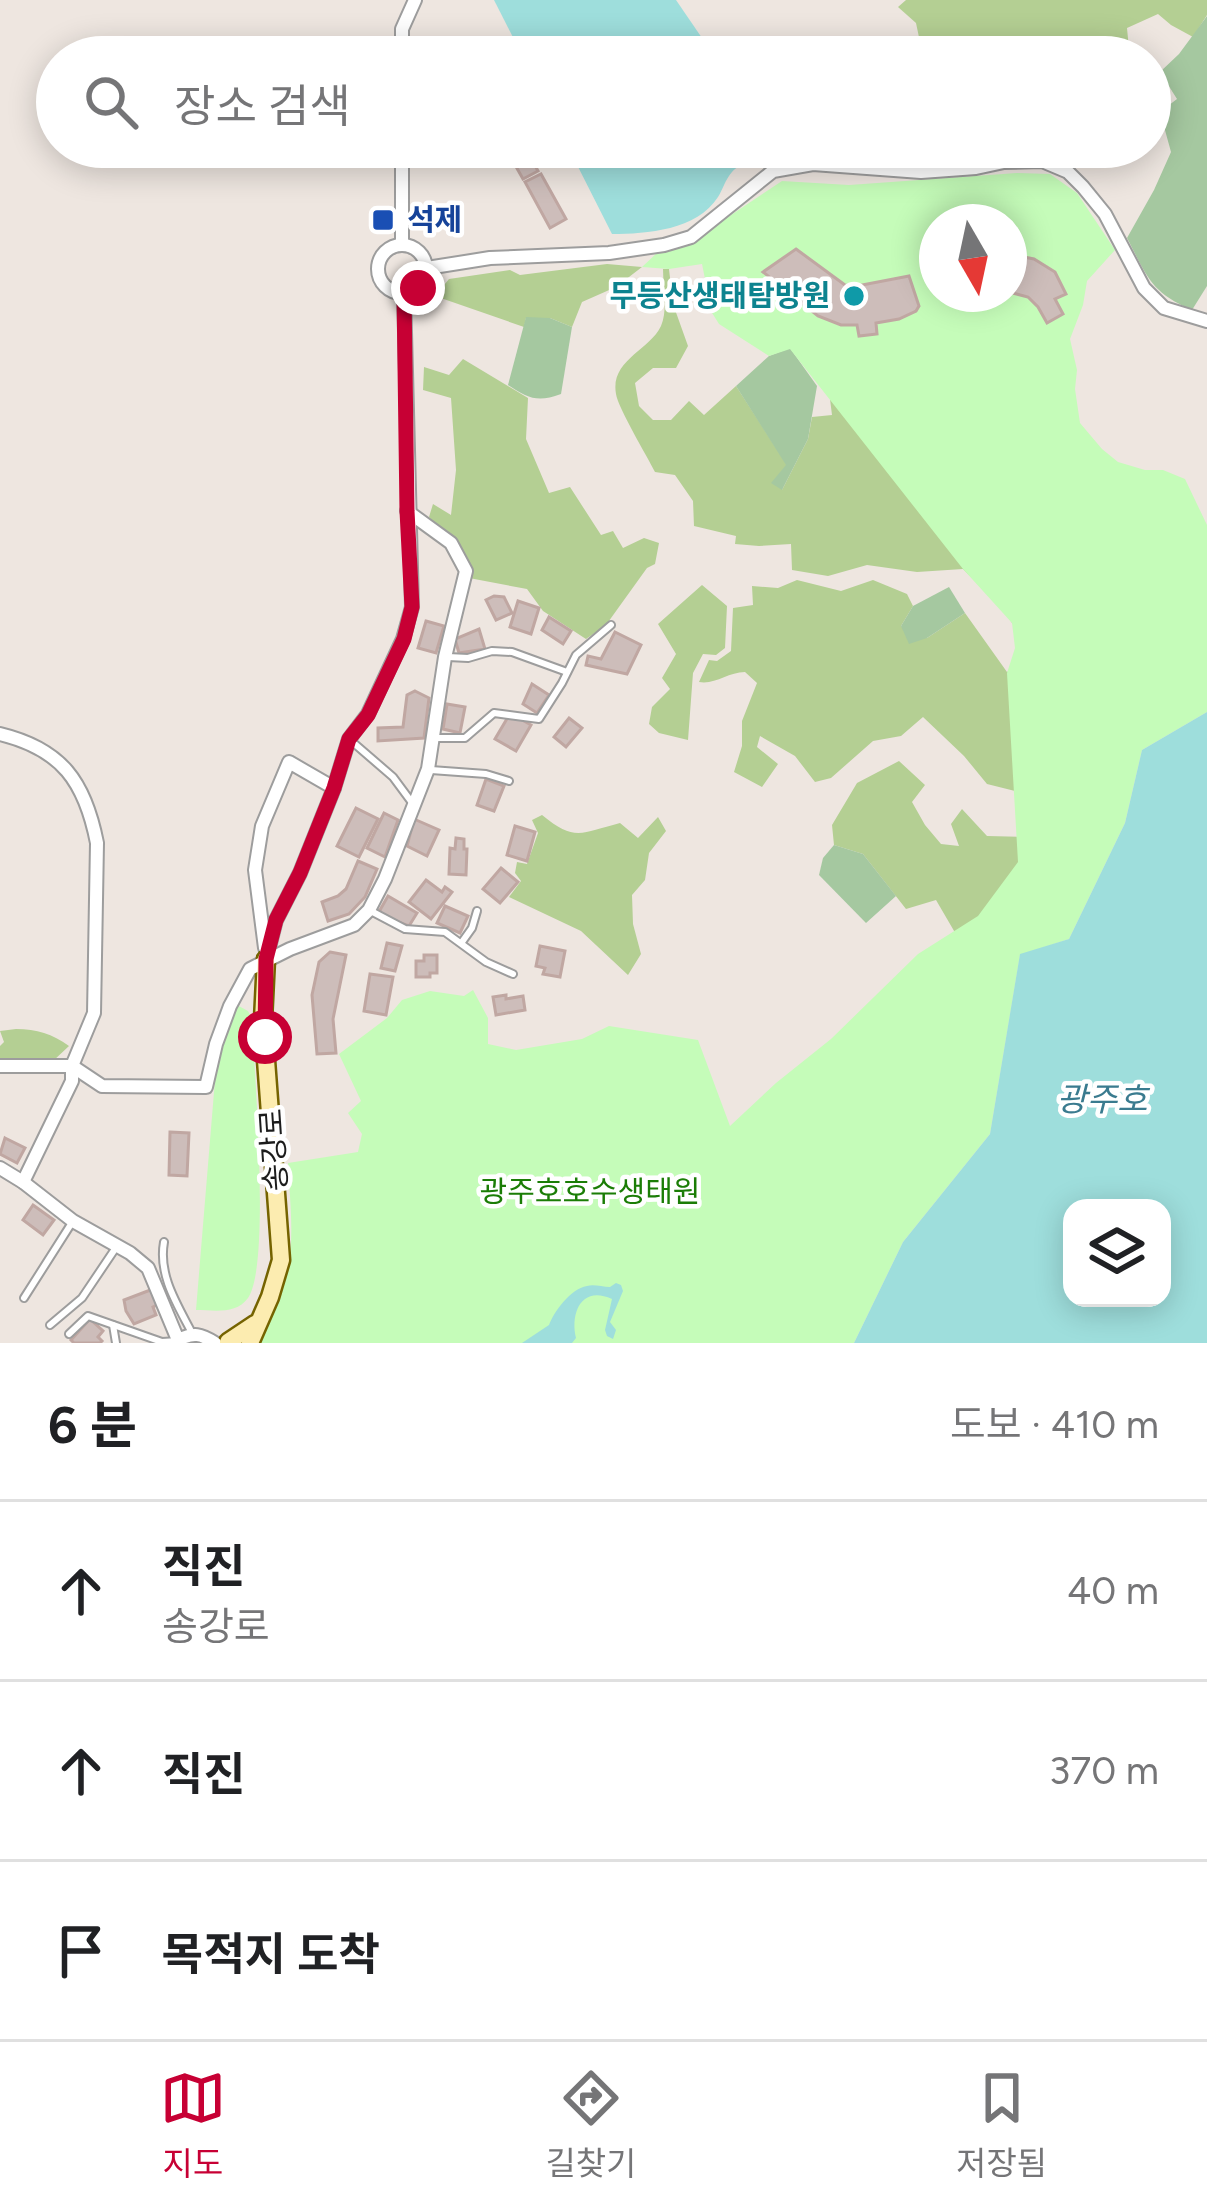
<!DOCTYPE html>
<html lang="ko">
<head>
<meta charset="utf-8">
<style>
  :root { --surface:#fff; --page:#f2f2f2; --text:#202124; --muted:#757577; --line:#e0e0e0; --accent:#c70034 }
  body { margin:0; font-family:Figtree,"Noto Sans KR",sans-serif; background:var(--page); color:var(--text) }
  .controls { position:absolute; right:36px; bottom:36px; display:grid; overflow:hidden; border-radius:24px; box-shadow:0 6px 30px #0003 }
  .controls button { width:108px; height:108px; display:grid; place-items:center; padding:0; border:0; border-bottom:3px solid var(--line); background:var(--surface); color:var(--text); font:60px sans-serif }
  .compass { position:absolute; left:919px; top:204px; width:108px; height:108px; border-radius:50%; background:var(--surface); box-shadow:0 6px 30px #0003; rotate:171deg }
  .stop { position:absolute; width:36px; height:36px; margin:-27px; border:9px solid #c70034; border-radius:50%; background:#fff }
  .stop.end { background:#c70034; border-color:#fff; box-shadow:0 3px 12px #0008 }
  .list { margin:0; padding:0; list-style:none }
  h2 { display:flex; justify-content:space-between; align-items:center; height:156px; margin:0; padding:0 48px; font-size:51px }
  h2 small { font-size:39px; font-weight:400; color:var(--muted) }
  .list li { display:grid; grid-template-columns:78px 1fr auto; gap:36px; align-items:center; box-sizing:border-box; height:180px; padding:0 48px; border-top:3px solid var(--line) }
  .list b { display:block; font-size:45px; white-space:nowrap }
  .list p { margin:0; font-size:39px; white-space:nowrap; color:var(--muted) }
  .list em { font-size:39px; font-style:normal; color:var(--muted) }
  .icon { flex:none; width:66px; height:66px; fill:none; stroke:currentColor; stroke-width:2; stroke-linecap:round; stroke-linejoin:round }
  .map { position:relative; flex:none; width:1207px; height:1343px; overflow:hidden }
  .search { position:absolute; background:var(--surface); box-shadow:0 6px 30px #0003; left:36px; right:36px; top:36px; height:132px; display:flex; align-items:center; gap:30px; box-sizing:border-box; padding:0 42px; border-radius:66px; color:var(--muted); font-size:45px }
  .sheet { height:696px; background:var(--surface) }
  nav { display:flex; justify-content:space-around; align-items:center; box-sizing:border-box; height:168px; border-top:3px solid var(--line); background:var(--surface); font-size:33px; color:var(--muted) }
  nav a { display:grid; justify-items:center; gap:6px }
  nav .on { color:var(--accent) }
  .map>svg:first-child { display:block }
  .forest { fill:#b4cf93 }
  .cemetery { fill:#a5c8a0 }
  .park { fill:#c5fcb9; fill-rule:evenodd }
  .water { fill:#9ededc; fill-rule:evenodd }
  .building { fill:#cdbdba; stroke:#c0a7a2; stroke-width:3 }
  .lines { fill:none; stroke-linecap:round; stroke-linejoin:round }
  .lane-casing { stroke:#9d9d9d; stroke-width:10 }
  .street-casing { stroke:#9d9d9d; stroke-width:16 }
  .secondary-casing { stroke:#756300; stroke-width:21 }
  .lane { stroke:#fff; stroke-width:6 }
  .street { stroke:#fff; stroke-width:12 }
  .secondary { stroke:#fcecb0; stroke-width:16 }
  .route { stroke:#c70034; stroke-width:15 }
  .transit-dot { fill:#1a4fb4; stroke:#fff; stroke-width:4.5 }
  .culture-dot { fill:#0f9aa8; stroke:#fff; stroke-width:4.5 }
  .labels { text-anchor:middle; stroke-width:9; stroke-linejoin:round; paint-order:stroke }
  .transit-label { font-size:30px; font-weight:bold; fill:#164399; stroke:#fff; text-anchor:start }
  .culture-label { font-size:30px; font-weight:bold; fill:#0d838f; stroke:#fff; text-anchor:end }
  .street-label { font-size:30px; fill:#1c1c1c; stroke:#fff }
  .park-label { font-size:30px; fill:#1b7d06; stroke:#fff }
  .water-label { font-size:33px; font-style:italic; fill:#3a7b8f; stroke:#fff }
</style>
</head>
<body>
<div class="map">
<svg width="1207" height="1343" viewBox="0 0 1207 1343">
  <rect width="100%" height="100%" fill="#eee6e0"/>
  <g class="forest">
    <polygon points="906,0 1207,0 1207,15 1193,37 1171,25 1158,14 1127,28 1129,49 1122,57 1062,57 1060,55 1047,57 899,57 909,53 920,42 916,23 898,7"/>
    <polygon points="851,147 910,147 912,157 942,157 958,151 958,147 975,147 982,161 923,169 795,162 800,158"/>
    <polygon points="607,264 642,267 616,287 582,302 572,327 550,318 526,318 524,327 435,296 449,279 510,270 520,275"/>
    <path d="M663 269H669L673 304 688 346 676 368H653L635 383 639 406 653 420H671L689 401 704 415 736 386 787 465 782 490 808 439 812 417 832 415 829 391 1023 585 1031 795 987 784 964 756 923 717 901 736 873 741 831 778 815 782 795 756 760 736 757 747 778 764 762 787 734 772 742 746V721L757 683 745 672C728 672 715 685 699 682L709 660 717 661 731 651 733 608 753 605 752 586 778 588 797 580 841 591 873 580 907 594 913 606 901 626 927 638 965 613 1007 672 1019 663 1025 641 1002 609 963 569 917 572 867 565 828 576 792 570 791 544 759 546 735 544 736 536 694 526 693 501 675 475 655 472C647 456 618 408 616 394 610 360 649 351 661 326 668 310 663 286 663 269Z"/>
    <polygon points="463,359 528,398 526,439 549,493 570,487 601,535 613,531 623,548 644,538 659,543 655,564 647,568 606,625 586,639 543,611 527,589 469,578 471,564 429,517 433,504 451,515 456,470 451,398 423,390 424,367 449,375"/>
    <polygon points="702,585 727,606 725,648 716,655 703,654 693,673 688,740 659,733 649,724 652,707 670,689 662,678 676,654 658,624"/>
    <polygon points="899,761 925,785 912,802 925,825 941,844 959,846 951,824 962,809 987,836 1023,837 1047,884 957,936 936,900 906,909 863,854 834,845 832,825 857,783"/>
    <path d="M542 815C575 842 581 833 620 823L638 838 658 817 666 831 649 853 645 880 632 895 633 924 641 954 628 975 581 931 509 897 521 881 515 873 517 862 527 864 538 833 532 820Z"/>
    <path d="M16 1029C37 1029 52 1034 69 1046L53 1061 0 1062V1046L4 1042 0 1031Z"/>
  </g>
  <g class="cemetery">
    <path d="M1207 16V286L1192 310C1150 292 1147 276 1127 238L1154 190 1171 152 1160 112 1177 99 1160 72 1179 54Z"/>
    <path d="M526 317 550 318 572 327 561 394C537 403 528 398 508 385Z"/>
    <polygon points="790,348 817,386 808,439 782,490 771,483 786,465 736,386 769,356"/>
    <polygon points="949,587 965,613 927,638 909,644 901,626 913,606"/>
    <polygon points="834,845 863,854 896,896 866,923 819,875 823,858"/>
  </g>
  <g class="park">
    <path d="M1017 173 1050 174 1077 193 1115 250 1087 281 1083 305 1070 339 1077 370 1075 389 1080 423 1102 449 1118 462 1145 470H1163L1185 479 1207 525V712L1142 750 1125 823 1069 939 1020 955 990 1134 903 1242 854 1343H257V1337C300 1271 292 1237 288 1163L358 1152 362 1134 348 1113 361 1101 339 1054 387 1018 402 1000 430 991 464 996 473 990 488 1018V1044L516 1050 582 1039 609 1026 698 1040 730 1126 776 1083 831 1039 918 954 978 916 1018 862 1007 673 1015 648 1012 623 963 569 790 349 769 356 719 324 699 292 707 289 702 264 669 269 642 267 659 251 689 243 782 181 849 185ZM937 222H1009V294H937Z"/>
    <path d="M235 1004 248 1011 252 1019C254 1070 271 1265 248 1298 236 1315 213 1310 196 1310L216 1068Z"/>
  </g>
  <g class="water">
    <polygon points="494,0 676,0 715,57 523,57"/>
    <path d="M568 147H761V149C754 162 742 161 732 172 725 180 723 189 718 197 697 230 647 234 612 234Z"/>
    <path d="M1207 712V1343H854L903 1242 990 1134 1020 954 1069 939 1125 823 1142 750ZM1162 1208V1298H1072V1208Z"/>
    <path d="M616 1283 621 1285 623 1291 610 1322 616 1330 613 1339 607 1336 605 1330 612 1299C582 1285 570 1312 576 1338L572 1343H522L549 1325C554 1312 570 1289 587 1286 594 1284 602 1287 610 1287Z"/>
  </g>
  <g class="building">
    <polygon points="505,147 525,147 538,171 523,179"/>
    <polygon points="541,174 566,219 550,228 525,182"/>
    <polygon points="796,249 845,285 857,286 909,276 919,306 916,311 899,319 876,323 877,334 859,336 857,325 841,325 818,316 763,272"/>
    <polygon points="1009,254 1034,259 1055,272 1066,294 1055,299 1063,314 1047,323 1038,307 1028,297 1009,292"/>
    <polygon points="494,596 504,597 512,613 496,620 486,600"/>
    <polygon points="518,601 539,608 531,634 510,627"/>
    <polygon points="549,617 571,631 563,644 542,630"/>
    <polygon points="426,621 444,626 436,653 418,648"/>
    <polygon points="479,629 485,649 459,653 455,639"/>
    <polygon points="615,632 641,645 627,674 586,665 588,656 601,659"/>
    <polygon points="532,684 549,695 537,713 523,704"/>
    <polygon points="415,691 429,698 424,738 378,741 378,728 403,727 407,695"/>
    <polygon points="447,704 465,707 460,733 443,729"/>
    <polygon points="508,717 517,717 531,725 516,751 495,739"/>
    <polygon points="569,718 582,728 566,747 554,737"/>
    <polygon points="486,779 504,786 494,811 477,805"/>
    <polygon points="356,808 378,819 359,857 337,846"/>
    <polygon points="384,813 398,820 385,857 367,848"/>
    <polygon points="414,819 439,830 427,856 407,846"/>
    <polygon points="515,826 535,832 527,861 507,855"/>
    <polygon points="456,838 464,839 464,849 467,849 466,875 449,874 450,848 455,849"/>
    <polygon points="358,861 377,869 365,897 349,914 328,921 322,902 338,896 346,889"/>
    <polygon points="501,868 518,882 500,903 483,889"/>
    <polygon points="426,880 442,892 445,887 452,892 431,919 409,902"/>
    <polygon points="388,896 417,913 409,926 382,916 380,910"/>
    <polygon points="445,906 468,916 460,933 437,923"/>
    <polygon points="387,943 402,946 395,971 381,968"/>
    <polygon points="540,946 565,951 560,977 543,974 545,968 536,966"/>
    <polygon points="330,952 346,955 333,1019 336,1053 317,1054 312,995 319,962"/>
    <polygon points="424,955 437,955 437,973 430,973 430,977 416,977 416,961 424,961"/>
    <polygon points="370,974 393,977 386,1015 364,1011"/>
    <polygon points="506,995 506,999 523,996 525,1010 496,1015 493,997"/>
    <polygon points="170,1132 189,1133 187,1176 169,1175"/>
    <polygon points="5,1138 25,1148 17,1163 0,1154"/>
    <polygon points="33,1205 54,1220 43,1235 23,1220"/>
    <polygon points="153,1289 159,1304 153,1307 156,1315 134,1324 126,1311 124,1300"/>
    <polygon points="90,1319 103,1331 98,1337 102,1341 100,1343 74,1343 71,1340"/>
  </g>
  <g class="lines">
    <defs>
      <g id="lane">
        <polyline points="448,657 468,658 492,651 512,652 567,672"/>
        <polyline points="434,738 465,738 494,713 539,719 562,683 576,655 611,625"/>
        <polyline points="349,739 393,777 413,804"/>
        <polyline points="431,770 486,774 509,781"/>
        <polyline points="369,910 405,929 445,932 486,962 513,974"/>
        <polyline points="462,942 472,928 477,911"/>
        <path d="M164 1242C158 1275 177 1304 192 1333"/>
        <polyline points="24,1298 73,1221"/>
        <polyline points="50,1325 82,1298 115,1249"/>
        <polyline points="113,1325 116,1343"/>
        <polyline points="69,1334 88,1316 162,1342 178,1341"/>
      </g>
      <g id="street">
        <polyline points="402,57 402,29 415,0"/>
        <polyline points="402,147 402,245"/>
        <circle cx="402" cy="269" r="24"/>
        <polyline points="427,268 490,258 609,253 664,245 691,237 773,171 813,164 921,172 976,168 1004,162 1042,161 1068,172 1083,187 1105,214 1144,288 1164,308 1207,321"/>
        <path d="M0 734C62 749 85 782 97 843L94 1013 72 1066V1081L23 1182"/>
        <polyline points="265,948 255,870 262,826 289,762 334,788"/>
        <polyline points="266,959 276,920 300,873 334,788 349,739 368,714 403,639 412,607 404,293"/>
        <polyline points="0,1066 72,1066 102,1086 206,1087 216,1044 230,1006 250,969 290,949 354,925 369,910 385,879 428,769 445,657 466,571 451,543 407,511"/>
        <path d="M0 1168 23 1182 73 1221 130 1253 148 1268 178 1340C194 1332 201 1334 215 1343"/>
      </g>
      <g id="secondary">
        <polyline points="228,1342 255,1324"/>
        <polyline points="250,1343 270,1297 281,1260 263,1020 266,959"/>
      </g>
    </defs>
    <use href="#lane" class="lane-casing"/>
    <use href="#street" class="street-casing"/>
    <use href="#secondary" class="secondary-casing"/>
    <use href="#lane" class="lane"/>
    <use href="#street" class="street"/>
    <use href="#secondary" class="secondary"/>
  </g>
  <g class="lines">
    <polyline class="route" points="265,1037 266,959 276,920 300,873 334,788 349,739 368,715 404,639 412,607 407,511 404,293 418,288"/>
  </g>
  <rect class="transit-dot" x="371" y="208" width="24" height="24" rx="6"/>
  <circle class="culture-dot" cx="854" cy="296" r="12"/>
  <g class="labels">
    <g class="transit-label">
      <text x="407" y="230">석제</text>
    </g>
    <g class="culture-label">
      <text x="830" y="306">무등산생태탐방원</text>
    </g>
    <g class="street-label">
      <text transform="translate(274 1150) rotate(-94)" y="10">송강로</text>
    </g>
    <g class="park-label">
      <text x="590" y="1202">광주호호수생태원</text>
    </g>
    <g class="water-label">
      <text x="1102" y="1111">광주호</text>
    </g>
  </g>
</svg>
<div class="controls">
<button><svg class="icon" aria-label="layers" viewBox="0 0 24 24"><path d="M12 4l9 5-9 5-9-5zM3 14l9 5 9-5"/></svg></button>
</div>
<svg class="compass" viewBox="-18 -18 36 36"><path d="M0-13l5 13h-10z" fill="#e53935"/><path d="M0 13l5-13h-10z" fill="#757577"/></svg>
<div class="stop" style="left:265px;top:1037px"></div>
<div class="stop end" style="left:418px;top:288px"></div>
<div class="search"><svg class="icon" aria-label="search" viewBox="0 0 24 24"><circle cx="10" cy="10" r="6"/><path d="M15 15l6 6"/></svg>장소 검색</div>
</div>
<section class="sheet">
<h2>6 분<small>도보 · 410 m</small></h2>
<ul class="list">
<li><svg class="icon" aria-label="ahead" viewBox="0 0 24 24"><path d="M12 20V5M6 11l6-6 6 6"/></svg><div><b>직진</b><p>송강로</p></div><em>40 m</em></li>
<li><svg class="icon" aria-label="ahead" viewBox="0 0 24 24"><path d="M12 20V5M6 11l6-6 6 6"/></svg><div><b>직진</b></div><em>370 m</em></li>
<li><svg class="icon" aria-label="arrive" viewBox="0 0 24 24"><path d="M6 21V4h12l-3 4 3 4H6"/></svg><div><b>목적지 도착</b></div></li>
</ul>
</section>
<nav>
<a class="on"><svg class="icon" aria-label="map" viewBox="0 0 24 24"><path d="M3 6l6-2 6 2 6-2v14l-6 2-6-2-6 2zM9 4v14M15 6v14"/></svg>지도</a>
<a><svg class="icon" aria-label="directions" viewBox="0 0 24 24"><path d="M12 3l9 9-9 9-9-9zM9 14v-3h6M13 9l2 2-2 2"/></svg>길찾기</a>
<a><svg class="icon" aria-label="saved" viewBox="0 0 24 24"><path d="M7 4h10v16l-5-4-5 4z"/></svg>저장됨</a>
</nav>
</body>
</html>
